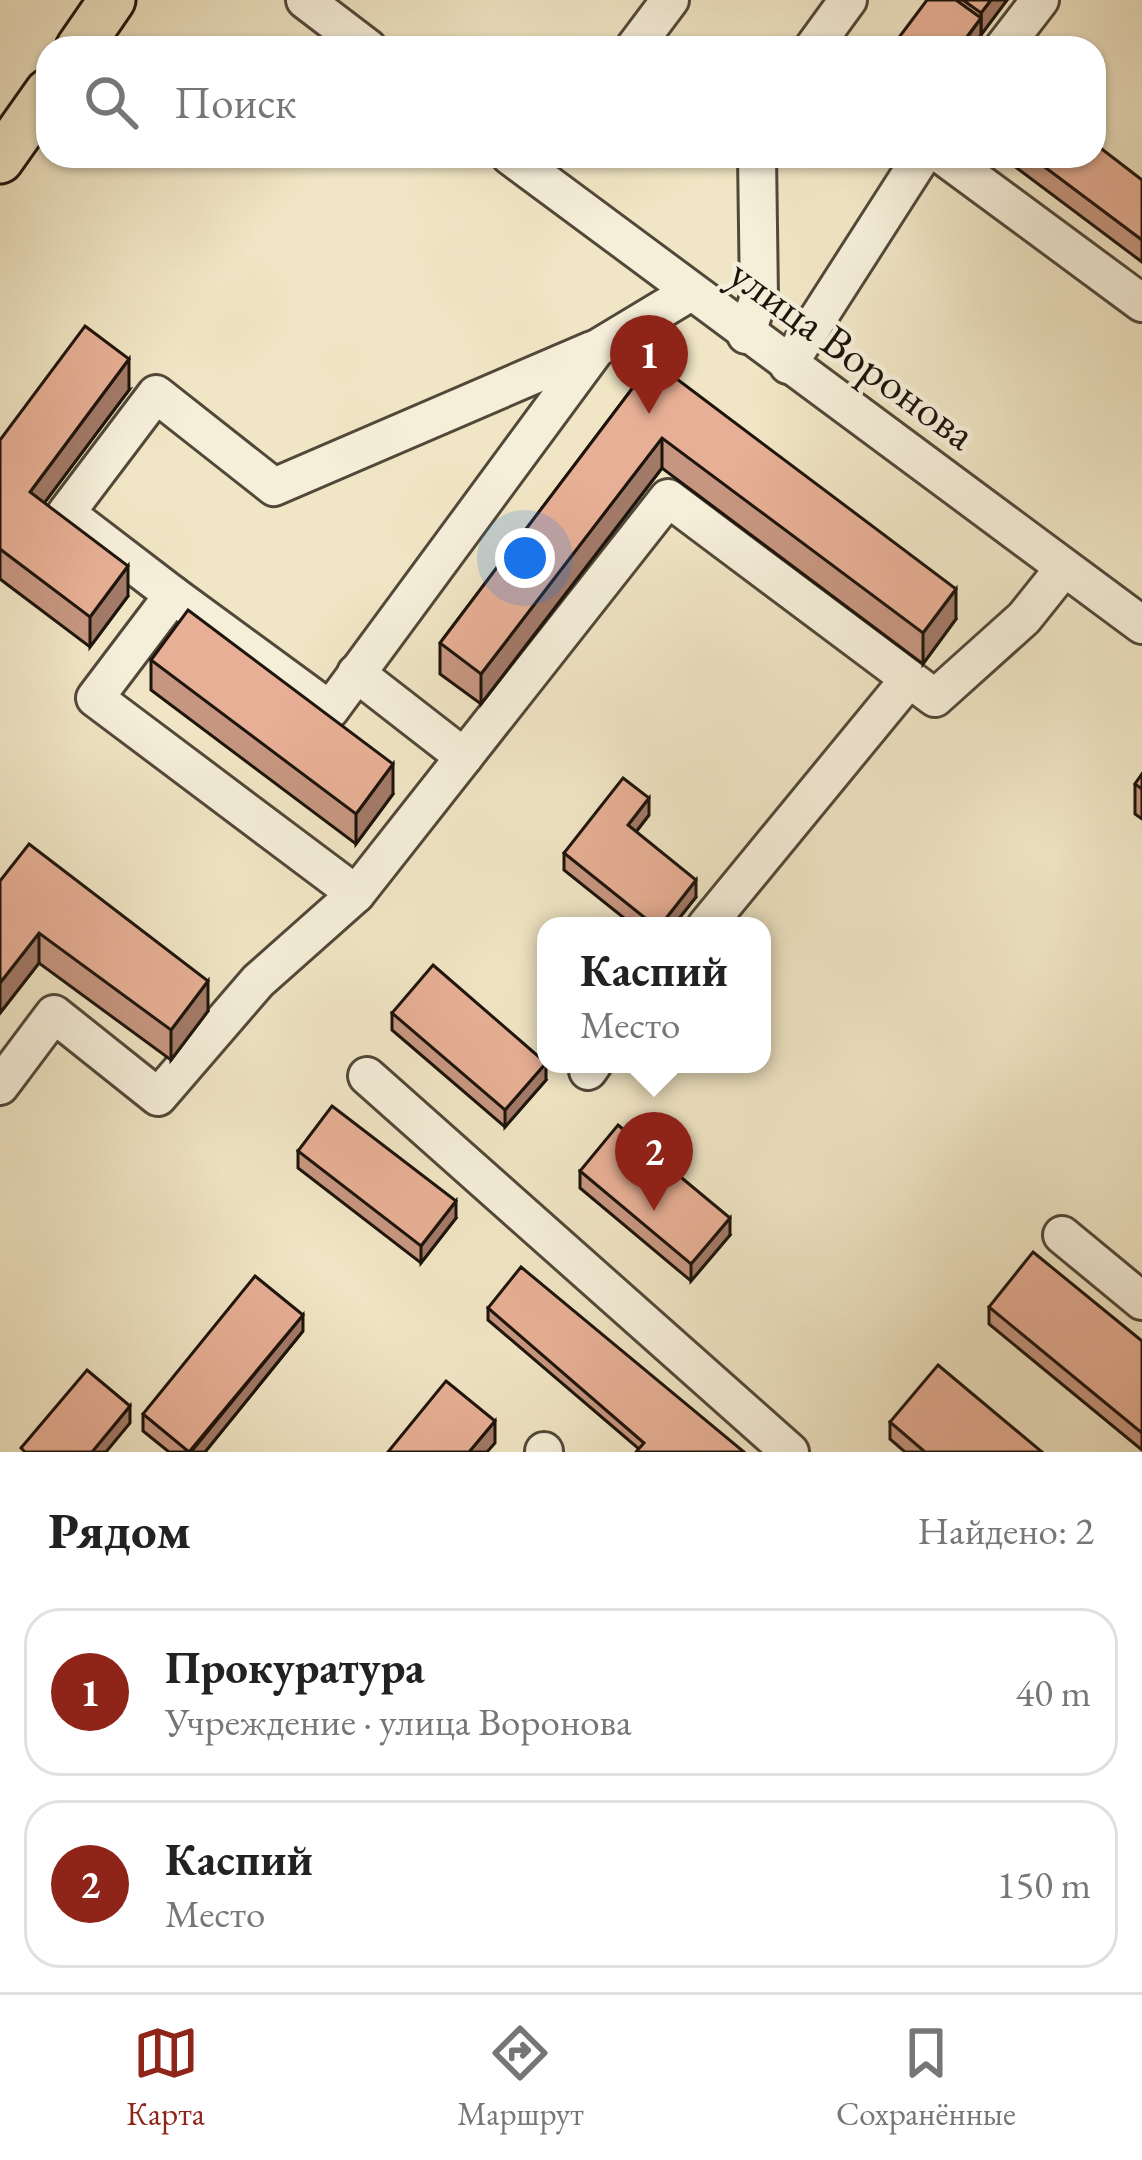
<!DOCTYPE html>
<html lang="ru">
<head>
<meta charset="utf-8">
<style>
  :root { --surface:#fff; --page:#f6f6f6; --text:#222; --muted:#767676; --line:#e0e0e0; --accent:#8f2418 }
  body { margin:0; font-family:"EB Garamond",serif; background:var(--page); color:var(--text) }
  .you { position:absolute; left:525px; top:558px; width:42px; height:42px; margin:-30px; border:9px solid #fff; border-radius:50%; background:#1a73e8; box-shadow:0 0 0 18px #1a73e833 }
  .badge { display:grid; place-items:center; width:78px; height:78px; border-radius:50%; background:var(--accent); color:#fff; font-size:39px; font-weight:700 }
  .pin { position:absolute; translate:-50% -99px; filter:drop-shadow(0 3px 6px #0008) }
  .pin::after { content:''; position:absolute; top:63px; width:42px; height:36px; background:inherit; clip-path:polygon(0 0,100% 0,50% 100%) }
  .popup { position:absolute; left:537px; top:917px; width:234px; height:156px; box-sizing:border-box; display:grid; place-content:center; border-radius:24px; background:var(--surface); filter:drop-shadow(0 3px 9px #0005); font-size:39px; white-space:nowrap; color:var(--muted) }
  .popup b { font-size:45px; color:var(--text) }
  .popup::after { content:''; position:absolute; left:50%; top:100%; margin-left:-24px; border:24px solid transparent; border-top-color:var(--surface) }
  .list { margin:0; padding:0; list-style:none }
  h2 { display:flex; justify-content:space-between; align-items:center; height:156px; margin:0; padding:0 48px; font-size:51px }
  h2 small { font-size:39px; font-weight:400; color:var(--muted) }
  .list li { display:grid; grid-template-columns:78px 1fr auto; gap:36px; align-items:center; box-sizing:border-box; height:168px; margin:0 24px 24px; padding:0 24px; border:3px solid var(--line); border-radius:36px }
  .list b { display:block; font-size:45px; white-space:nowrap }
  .list p { margin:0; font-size:39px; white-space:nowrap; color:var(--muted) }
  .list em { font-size:39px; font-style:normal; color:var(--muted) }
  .icon { flex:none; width:66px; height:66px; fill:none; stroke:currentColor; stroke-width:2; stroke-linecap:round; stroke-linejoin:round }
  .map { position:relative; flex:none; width:1142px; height:1452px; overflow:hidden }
  .search { position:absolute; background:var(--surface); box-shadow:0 3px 9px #0004; left:36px; right:36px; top:36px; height:132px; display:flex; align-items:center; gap:30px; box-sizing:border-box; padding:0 42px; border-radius:36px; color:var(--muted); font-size:45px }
  .sheet { height:540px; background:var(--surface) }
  nav { display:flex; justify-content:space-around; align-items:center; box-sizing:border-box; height:168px; border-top:3px solid var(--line); background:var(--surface); font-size:33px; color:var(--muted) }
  nav a { display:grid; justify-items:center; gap:6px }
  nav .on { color:var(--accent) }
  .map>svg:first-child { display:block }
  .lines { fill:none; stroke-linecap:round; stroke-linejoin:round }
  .minor-casing { stroke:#524839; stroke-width:42 }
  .major-casing { stroke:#1d140b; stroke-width:51 }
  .minor { stroke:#f5eed9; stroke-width:36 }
  .major { stroke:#f0e5c4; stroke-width:45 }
  .wall { fill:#c79680; stroke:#1d140b; stroke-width:3 }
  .shaded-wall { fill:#a27a68; stroke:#1d140b; stroke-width:3 }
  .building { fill:#e7af95; stroke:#1d140b; stroke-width:3 }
  .labels { text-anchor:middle; stroke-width:9; stroke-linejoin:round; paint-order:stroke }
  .street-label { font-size:45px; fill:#1d140b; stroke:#f5eed9 }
</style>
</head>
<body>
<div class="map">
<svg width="1142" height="1452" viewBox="0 0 1142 1452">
  <rect width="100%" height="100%" fill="#f0e5c4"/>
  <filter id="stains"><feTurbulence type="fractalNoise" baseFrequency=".00167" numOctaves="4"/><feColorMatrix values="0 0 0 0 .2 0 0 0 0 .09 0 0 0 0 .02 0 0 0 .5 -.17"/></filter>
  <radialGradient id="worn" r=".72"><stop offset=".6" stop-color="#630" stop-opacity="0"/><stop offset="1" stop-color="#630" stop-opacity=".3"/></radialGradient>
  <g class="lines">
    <defs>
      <g id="minor">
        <polyline points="305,0 368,48"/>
        <polyline points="634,48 670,0"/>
        <polyline points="813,48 848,0"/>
        <polyline points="1003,48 1040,0"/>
        <polyline points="510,156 1142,625"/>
        <polyline points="943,156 1142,303"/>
        <polyline points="746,335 759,297 757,156"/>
        <polyline points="788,365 922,156"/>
        <polyline points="173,595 66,513 156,394 274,487 592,350"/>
        <polyline points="356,673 464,757"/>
        <polyline points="356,894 668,498 935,698 1024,618 1064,568"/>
        <polyline points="706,926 909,679"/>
        <polyline points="588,1071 593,1064"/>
        <polyline points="367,1076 790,1452"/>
        <polyline points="0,1086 54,1014 158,1097 258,981 356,894 95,698 173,595 330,710 596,349 689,293"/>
        <polyline points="1062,1235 1142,1301"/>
        <polyline points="544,1452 544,1451"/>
      </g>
      <g id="major">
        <polyline points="79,48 112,0"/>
        <polyline points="0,160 48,92"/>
      </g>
    </defs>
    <use href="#minor" class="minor-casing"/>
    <use href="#major" class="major-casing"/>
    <use href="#minor" class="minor"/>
    <use href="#major" class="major"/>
  </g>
  <g class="wall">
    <polygon points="927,0 1007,0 971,48"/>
    <polygon points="1001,156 1094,156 1142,180 1142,262"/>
    <polygon points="653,361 956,619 923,664 662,468 481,704 440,674 440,643"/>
    <polygon points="129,390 44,503 128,596 90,647 0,579 0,440"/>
    <polygon points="151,660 393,794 356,844 151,690"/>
    <polygon points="1142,774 1142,819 1135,814 1135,784"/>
    <polygon points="649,815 636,832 696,897 673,926 634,926 564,870 564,853"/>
    <polygon points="0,881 208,1011 171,1060 39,963 0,1013"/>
    <polygon points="392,1013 546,1080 505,1127 392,1030"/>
    <polygon points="298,1151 456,1218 421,1263 298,1168"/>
    <polygon points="580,1171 730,1235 691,1281 580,1188"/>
    <polygon points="989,1307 1142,1341 1142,1450 989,1324"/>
    <polygon points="488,1308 744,1452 639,1449 488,1320"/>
    <polygon points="303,1331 205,1452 169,1452 143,1431 143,1414"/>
    <polygon points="890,1422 1042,1452 905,1452 890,1439"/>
  </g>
  <g class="shaded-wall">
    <polygon points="991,0 1007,0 981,35 981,13"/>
    <polygon points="981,18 981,35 971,48 960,48"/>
    <polygon points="129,359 129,390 30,522 30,492"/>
    <polygon points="662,438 662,468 481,704 481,674"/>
    <polygon points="128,566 128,596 90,647 90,617"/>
    <polygon points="956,589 956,619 923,664 923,633"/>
    <polygon points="393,764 393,794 356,844 356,814"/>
    <polygon points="649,798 649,815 628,842 628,825"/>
    <polygon points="696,880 696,897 673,926 660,926"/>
    <polygon points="39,933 39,963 0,1013 0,983"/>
    <polygon points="208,981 208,1011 171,1060 171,1030"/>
    <polygon points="546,1063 546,1080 505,1127 505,1110"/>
    <polygon points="456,1201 456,1218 421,1263 421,1246"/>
    <polygon points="730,1218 730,1235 691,1281 691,1264"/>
    <polygon points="303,1315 303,1331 205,1452 191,1452"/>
    <polygon points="130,1406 130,1423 106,1452 92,1452"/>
    <polygon points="495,1421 495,1443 487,1452 469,1452"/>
  </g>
  <g class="building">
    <polygon points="927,0 956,0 981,18 960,46 963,48 891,48"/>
    <polygon points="963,0 991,0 981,13"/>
    <polygon points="1094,143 1142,180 1142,240 1030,156 1094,156"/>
    <polygon points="85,326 129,359 30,492 128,566 90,617 0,549 0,440"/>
    <polygon points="653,361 956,589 923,633 662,438 481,674 440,643"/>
    <polygon points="188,610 393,764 356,814 151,660"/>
    <polygon points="1142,774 1142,789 1135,784"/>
    <polygon points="623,778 649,798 628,825 696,880 660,926 655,926 564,853"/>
    <polygon points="29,844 208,981 171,1030 39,933 0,983 0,881"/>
    <polygon points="433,965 546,1063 505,1110 392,1013"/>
    <polygon points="332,1106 456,1201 421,1246 298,1151"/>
    <polygon points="618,1125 730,1218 691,1264 580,1171"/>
    <polygon points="1033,1252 1142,1341 1142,1433 989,1307"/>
    <polygon points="521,1267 744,1452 636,1452 644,1443 488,1308"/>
    <polygon points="255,1276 303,1315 189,1452 143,1414"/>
    <polygon points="938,1365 1042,1452 925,1452 890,1422"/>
    <polygon points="87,1370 130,1406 92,1452 25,1452 21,1448"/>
    <polygon points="446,1381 495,1421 469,1452 388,1452"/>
  </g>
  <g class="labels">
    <g class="street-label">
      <text transform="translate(853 353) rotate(36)" y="16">улица Воронова</text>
    </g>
  </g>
  <rect width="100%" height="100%" filter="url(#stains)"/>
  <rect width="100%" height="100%" fill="url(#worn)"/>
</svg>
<div class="you"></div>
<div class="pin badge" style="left:649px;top:414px">1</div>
<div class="pin badge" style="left:654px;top:1211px">2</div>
<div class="popup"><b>Каспий</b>Место</div>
<div class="search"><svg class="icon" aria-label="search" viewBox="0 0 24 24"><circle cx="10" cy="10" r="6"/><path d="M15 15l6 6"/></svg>Поиск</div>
</div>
<section class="sheet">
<h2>Рядом<small>Найдено: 2</small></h2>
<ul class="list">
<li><span class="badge">1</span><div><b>Прокуратура</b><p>Учреждение · улица Воронова</p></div><em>40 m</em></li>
<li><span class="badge">2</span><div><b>Каспий</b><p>Место</p></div><em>150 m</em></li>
</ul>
</section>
<nav>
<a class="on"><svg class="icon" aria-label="map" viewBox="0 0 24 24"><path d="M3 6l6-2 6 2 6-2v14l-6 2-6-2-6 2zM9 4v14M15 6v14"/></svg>Карта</a>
<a><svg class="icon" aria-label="directions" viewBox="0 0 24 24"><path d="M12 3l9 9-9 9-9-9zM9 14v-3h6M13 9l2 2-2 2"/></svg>Маршрут</a>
<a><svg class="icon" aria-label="saved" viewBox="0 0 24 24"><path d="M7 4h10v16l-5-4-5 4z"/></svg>Сохранённые</a>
</nav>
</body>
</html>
